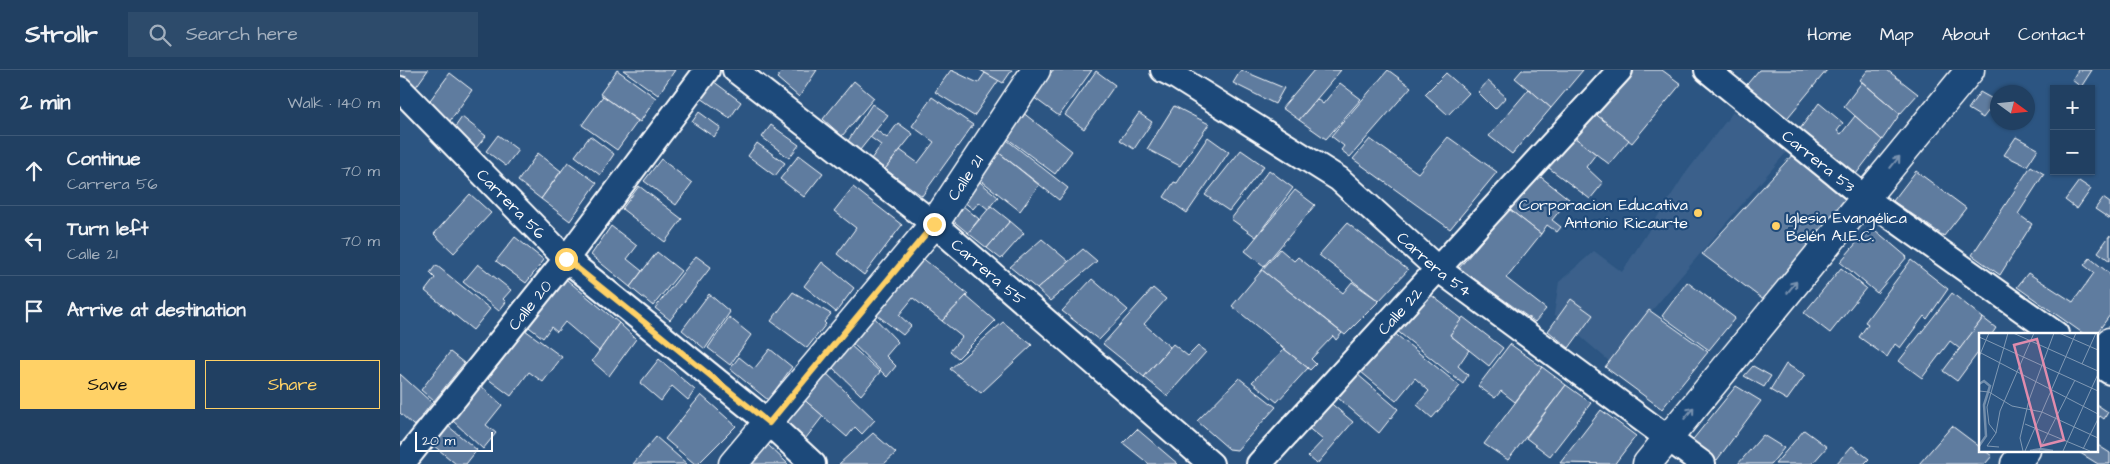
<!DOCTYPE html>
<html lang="en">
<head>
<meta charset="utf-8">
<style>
  :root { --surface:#214062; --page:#2d4b6b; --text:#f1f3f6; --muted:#a2afbe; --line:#3e5977; --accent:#ffd166 }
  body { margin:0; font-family:"Architects Daughter",sans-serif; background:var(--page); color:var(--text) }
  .controls { position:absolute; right:15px; top:15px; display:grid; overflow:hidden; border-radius:0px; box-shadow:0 1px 4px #0004 }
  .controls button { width:45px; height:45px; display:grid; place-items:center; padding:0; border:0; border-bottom:1px solid var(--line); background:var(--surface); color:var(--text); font:25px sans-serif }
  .compass { position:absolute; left:1590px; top:15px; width:45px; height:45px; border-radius:50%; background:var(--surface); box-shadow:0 1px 4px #0004; rotate:105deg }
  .scale { position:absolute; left:15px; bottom:12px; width:78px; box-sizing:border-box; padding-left:5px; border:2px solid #fff; border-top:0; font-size:14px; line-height:18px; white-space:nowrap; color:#fff; -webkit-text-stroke:4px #1f4a7a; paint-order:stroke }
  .stop { position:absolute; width:15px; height:15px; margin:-11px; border:4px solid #ffd166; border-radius:50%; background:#fff }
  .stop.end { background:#ffd166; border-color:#fff; box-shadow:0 1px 5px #0008 }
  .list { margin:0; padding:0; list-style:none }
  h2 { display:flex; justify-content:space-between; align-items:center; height:65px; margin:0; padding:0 20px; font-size:21px }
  h2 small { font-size:16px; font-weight:400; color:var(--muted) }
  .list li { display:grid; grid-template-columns:32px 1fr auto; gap:15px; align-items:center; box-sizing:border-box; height:70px; padding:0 20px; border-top:1px solid var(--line) }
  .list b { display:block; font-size:19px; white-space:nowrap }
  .list p { margin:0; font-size:16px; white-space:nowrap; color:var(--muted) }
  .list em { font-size:16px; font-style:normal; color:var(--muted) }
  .actions { display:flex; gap:10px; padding:15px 20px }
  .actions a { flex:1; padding:11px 0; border:1px solid var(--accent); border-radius:0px; text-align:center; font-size:18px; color:var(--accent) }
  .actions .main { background:var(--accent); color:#111 }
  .icon { flex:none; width:28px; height:28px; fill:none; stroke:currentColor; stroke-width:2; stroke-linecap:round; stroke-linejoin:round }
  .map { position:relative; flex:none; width:1710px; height:394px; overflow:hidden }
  header { display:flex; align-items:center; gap:30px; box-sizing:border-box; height:70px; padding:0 25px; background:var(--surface); border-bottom:1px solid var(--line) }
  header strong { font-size:24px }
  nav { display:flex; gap:28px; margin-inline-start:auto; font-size:18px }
  .search { width:350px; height:45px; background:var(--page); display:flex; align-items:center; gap:12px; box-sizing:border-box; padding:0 18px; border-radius:0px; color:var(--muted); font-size:19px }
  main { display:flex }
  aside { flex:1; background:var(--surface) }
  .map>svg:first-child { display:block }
  .built { fill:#3b618b }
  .building { fill:#5e7c9f; stroke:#fff }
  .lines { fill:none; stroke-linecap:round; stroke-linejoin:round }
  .minor-casing { stroke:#fff; stroke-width:28 }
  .tertiary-casing { stroke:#fff; stroke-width:31 }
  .secondary-casing { stroke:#fff; stroke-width:31 }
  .minor { stroke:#1f4a7a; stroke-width:24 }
  .tertiary { stroke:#1f4a7a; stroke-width:28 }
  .secondary { stroke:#1f4a7a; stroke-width:28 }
  .oneway { stroke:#7992af }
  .route { stroke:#ffd166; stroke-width:6 }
  .poi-dot { fill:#ffd166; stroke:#1f4a7a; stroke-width:2 }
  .labels { text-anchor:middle; stroke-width:4.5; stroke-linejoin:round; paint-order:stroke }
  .street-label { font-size:16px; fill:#fff; stroke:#1f4a7a }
  .poi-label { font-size:16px; fill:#fff; stroke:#1f4a7a; text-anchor:end }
  .inset-river { fill:none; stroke:#748fad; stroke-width:2.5 }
  .inset-road { fill:none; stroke:#8099b4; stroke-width:1 }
  .view { fill:#e08cad; fill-opacity:0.15; stroke:#e08cad; stroke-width:2.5 }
  .inset-edge { fill:none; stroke:#fff; stroke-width:2.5 }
</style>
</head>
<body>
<header>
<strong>Strollr</strong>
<div class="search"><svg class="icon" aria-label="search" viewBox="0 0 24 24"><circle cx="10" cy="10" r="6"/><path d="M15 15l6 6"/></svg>Search here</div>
<nav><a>Home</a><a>Map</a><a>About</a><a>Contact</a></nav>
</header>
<main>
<aside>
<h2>2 min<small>Walk · 140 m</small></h2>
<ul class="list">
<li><svg class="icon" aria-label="ahead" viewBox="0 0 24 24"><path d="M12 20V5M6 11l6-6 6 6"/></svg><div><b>Continue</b><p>Carrera 56</p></div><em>70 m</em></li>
<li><svg class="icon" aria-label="left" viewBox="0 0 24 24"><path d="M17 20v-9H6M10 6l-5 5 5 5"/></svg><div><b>Turn left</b><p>Calle 21</p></div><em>70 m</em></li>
<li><svg class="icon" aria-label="arrive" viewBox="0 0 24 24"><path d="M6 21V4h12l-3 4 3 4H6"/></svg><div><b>Arrive at destination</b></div></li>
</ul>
<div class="actions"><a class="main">Save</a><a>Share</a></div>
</aside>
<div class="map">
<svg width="1710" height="394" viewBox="0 0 1710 394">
  <rect width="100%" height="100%" fill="#2c5582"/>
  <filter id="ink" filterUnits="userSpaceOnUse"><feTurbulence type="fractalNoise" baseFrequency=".02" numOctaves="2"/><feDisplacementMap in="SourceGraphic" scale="10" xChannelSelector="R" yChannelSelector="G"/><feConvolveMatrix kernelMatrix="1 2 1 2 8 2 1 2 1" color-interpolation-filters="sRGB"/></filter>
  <g filter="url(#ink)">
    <polygon class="built" points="1333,42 1389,79 1209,291 1154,244 1159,212 1194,181 1222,202 1285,104"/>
    <g class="building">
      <polygon points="0,0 28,0 13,21 0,11"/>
      <polygon points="217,0 256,28 240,52 200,24"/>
      <polygon points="223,0 275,0 258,25"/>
      <polygon points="383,0 417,0 399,27 377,8"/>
      <polygon points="551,0 578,13 585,3 599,10 574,46 535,22"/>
      <polygon points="580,0 612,0 603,13"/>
      <polygon points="653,0 692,0 659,46 633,27"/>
      <polygon points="841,0 884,18 875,34 833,13"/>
      <polygon points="914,0 941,0 899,50 882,38"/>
      <polygon points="988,0 1011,17 950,87 941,80 944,76 931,66"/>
      <polygon points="1122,0 1183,0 1151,38 1115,8"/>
      <polygon points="1223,0 1262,0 1281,14 1232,73 1190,40"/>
      <polygon points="1359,0 1427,0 1384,52 1343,19"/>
      <polygon points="1468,0 1487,0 1518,24 1500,44 1460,10"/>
      <polygon points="1678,0 1692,0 1681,17 1672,10"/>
      <polygon points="696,1 715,15 684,59 665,45"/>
      <polygon points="50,3 72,20 47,55 25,37"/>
      <polygon points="1046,3 1069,23 1048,45 1025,24"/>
      <polygon points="313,11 341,32 330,48 301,28"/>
      <polygon points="454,11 474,28 442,66 423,49"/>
      <polygon points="1088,11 1106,27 1095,39 1078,22"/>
      <polygon points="1462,12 1500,44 1482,70 1444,36"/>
      <polygon points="940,13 961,29 926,69 899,50 917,29 923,34"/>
      <polygon points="1129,19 1151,38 1112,84 1089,66"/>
      <polygon points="1580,22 1596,31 1583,48 1568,39"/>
      <polygon points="203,26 238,51 217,80 182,55"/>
      <polygon points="532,27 573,55 522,126 485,99 500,80 518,93 534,72 512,56"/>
      <polygon points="1419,33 1443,53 1437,61 1441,64 1455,46 1482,70 1453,108 1397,63"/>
      <polygon points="472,34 488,45 460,80 448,71"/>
      <polygon points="774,36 809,54 780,96 747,79"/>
      <polygon points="299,42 321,58 314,67 292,52"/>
      <polygon points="622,42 672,81 655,104 604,66"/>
      <polygon points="739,43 752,52 734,79 720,70"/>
      <polygon points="1194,43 1229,70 1209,94 1175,68"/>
      <polygon points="62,47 86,66 76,78 53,60"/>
      <polygon points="498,53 513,64 485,99 471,89 481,75 470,67 476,60 487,68"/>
      <polygon points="371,55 399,75 389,88 362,67"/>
      <polygon points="1170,64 1196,84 1186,97 1203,113 1190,129 1145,95"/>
      <polygon points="98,65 118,80 106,96 86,81"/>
      <polygon points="190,66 214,84 200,105 175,86"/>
      <polygon points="808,67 829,82 787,143 764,127 774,112 777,113"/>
      <polygon points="1048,67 1097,102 1050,159 953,89 970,69 1018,103"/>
      <polygon points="1616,67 1638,79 1627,96 1604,85"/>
      <polygon points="607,70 668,118 659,130 598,82"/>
      <polygon points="357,73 385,93 375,106 348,86"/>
      <polygon points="841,80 864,96 829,141 805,125"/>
      <polygon points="598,82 639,115 620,141 578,108"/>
      <polygon points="138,83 161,101 141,129 118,111"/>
      <polygon points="1394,83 1447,127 1365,231 1302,184"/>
      <polygon points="399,85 423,103 404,127 380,109"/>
      <polygon points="261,89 292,113 276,135 244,111"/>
      <polygon points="168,92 197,113 170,151 141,129"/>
      <polygon points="1631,96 1644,104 1618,144 1632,154 1600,205 1572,185"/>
      <polygon points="869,100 893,118 856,167 831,149"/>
      <polygon points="1516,101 1566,138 1544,166 1493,131"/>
      <polygon points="1137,104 1169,129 1152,150 1161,157 1157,162 1147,155 1141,164 1109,139"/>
      <polygon points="575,108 598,127 588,139 579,132 573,139 559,128"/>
      <polygon points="1679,111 1691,119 1677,139 1665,130"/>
      <polygon points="239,116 282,149 265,172 222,139"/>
      <polygon points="453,117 502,155 464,205 437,184 456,158 434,141"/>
      <polygon points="895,120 915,135 864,196 845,181"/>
      <polygon points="70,124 91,143 54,183 34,164"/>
      <polygon points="1703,128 1710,133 1710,149 1695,139"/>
      <polygon points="557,131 579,149 568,163 545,144"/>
      <polygon points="591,136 610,151 587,178 568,163"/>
      <polygon points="1109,139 1141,164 1106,208 1146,239 1135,252 1059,198"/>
      <polygon points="610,151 624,163 601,189 587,178"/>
      <polygon points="947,153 1008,200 979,231 919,185"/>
      <polygon points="211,156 237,176 227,189 242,201 230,217 191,185"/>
      <polygon points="1475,160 1507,187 1477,223 1440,192 1465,163"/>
      <polygon points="1710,165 1710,191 1698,182"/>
      <polygon points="115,167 144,190 126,213 96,191"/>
      <polygon points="642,169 669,192 637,219 610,197"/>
      <polygon points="683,179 697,191 650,231 637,219"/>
      <polygon points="880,179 894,191 898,187 943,223 952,212 979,231 945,265 862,200"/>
      <polygon points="257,182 281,201 253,236 230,217"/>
      <polygon points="296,186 311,197 270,250 255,238"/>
      <polygon points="521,187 568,224 542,251 513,228 499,245 511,256 503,265 469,239"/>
      <polygon points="1690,188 1710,204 1710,245 1696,264 1684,264 1617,217 1628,203 1673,232 1694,203 1684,195"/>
      <polygon points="1511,190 1548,219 1527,249 1524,246 1500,278 1495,274 1487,287 1459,267 1468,254 1465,252"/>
      <polygon points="422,192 454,218 436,242 404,216"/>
      <polygon points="78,194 111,220 103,229 106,232 99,241 63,212"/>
      <polygon points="36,195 90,239 73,260 25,221 35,208 30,203"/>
      <polygon points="1441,198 1466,218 1430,263 1404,243"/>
      <polygon points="862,200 942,263 936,270 933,266 911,289 916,294 910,300 832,236"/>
      <polygon points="161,205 219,253 199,281 165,252 157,262 151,257 143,268 125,254"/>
      <polygon points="692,209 728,240 699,270 662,241"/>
      <polygon points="1287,212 1335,248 1309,280 1262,246"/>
      <polygon points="753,218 766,229 744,254 770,277 744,307 703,274"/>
      <polygon points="1026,221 1062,249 1050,265 1069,280 1058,296 1068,305 1063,314 996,260"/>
      <polygon points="393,222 431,244 424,252 426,254 407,278 371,251"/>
      <polygon points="1552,223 1583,248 1560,279 1550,271 1522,308 1499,291"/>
      <polygon points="309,224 330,242 305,279 282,260"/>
      <polygon points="566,226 595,251 558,288 550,281 562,267 542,251"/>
      <polygon points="1171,229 1193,245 1169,278 1148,261"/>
      <polygon points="1249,240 1308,282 1262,339 1205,297"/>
      <polygon points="468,241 498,272 486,286 496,296 487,307 447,268"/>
      <polygon points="329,247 351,265 330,295 308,278"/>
      <polygon points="1063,247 1103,278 1089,296 1050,265"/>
      <polygon points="1583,248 1596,258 1592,264 1580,264 1580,280 1557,311 1543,301"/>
      <polygon points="603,252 632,275 581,323 550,299"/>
      <polygon points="219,253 236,269 209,306 192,291"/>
      <polygon points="988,258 1060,316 1032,348 1017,335 1029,321 1015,308 996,331 955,297"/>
      <polygon points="125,260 162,287 143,312 129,302 111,326 88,309"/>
      <polygon points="449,274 480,302 461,325 430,295"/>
      <polygon points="773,274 788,286 798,276 806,282 767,326 744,307"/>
      <polygon points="1110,274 1142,297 1115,332 1101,321 1095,328 1078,316"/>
      <polygon points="370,279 392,297 368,330 330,299 339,287 354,299"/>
      <polygon points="884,279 908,298 877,332 852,312"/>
      <polygon points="50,282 64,293 34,331 21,320"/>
      <polygon points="259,289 295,320 288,330 272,316 261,331 240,313"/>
      <polygon points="1386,294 1405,305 1387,330 1370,320"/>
      <polygon points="1353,296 1371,306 1364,317 1344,306"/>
      <polygon points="1142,297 1166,315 1108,390 1084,374"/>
      <polygon points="422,299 475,350 462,364 455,357 447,367 401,327"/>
      <polygon points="0,304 32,333 14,356 0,343"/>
      <polygon points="957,304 998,339 979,363 938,328"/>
      <polygon points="839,308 876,337 837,380 829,379 797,351"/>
      <polygon points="79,314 102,335 86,355 96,363 83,379 52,350"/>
      <polygon points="1166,315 1191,333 1150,386 1126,368"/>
      <polygon points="1336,316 1361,331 1317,390 1290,373"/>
      <polygon points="301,325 336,356 298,394 295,394 265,369"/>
      <polygon points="401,327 423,346 399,377 377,358"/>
      <polygon points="927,330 953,352 917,394 908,386 923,370 906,356"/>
      <polygon points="1696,334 1708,342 1704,349 1700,346 1696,351"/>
      <polygon points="1201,340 1236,366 1216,392 1215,394 1160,393"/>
      <polygon points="48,356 77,380 66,394 56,394 33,375"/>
      <polygon points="1552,356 1580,377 1580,380 1584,380 1592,386 1585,394 1519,394"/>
      <polygon points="737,359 778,394 749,394 723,373"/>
      <polygon points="1404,360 1427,377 1412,394 1375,394"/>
      <polygon points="473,363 496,383 484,394 439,394"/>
      <polygon points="1363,365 1384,378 1371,394 1338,394"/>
      <polygon points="256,367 287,394 233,394"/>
      <polygon points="367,374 388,394 351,394"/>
      <polygon points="1696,374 1710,383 1710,394 1698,394 1677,381 1696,380"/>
      <polygon points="1452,376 1469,389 1464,394 1436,394"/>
    </g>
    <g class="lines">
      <defs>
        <g id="minor">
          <path id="s1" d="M335 0 534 154 811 394"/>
          <path id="s2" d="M763 0 775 6 939 109 1038 199 1303 394"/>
          <path id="s3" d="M1307 0 1465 128 1656 264"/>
          <path id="s4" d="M0 19 166 189 369 353 413 394"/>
          <polyline points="1696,293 1710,302"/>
          <path id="s5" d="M2 394 166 189 307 0"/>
          <path id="s6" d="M859 394 1220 0"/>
        </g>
        <g id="tertiary">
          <path id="s7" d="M333 394 534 154 636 0"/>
        </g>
        <g id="secondary">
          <polyline points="1696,289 1710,272"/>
          <polyline points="1247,394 1570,0"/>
          <polyline points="1615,394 1626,380"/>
        </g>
      </defs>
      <use href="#minor" class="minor-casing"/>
      <use href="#tertiary" class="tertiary-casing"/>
      <use href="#secondary" class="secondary-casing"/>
      <use href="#minor" class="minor"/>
      <use href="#tertiary" class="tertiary"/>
      <use href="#secondary" class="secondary"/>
    </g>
    <defs><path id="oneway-shaft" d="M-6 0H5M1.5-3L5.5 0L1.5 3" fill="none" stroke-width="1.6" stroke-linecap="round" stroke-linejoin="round" transform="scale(1.25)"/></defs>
    <g class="oneway">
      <use href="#oneway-shaft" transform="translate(1495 92) rotate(-51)"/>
      <use href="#oneway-shaft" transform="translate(1392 217) rotate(-51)"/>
      <use href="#oneway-shaft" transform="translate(1289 343) rotate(-51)"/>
    </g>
  </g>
  <g class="lines" filter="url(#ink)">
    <polyline class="route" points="166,189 369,353 534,154"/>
  </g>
  <g class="poi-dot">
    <circle cx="1298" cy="143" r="5"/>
    <circle cx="1376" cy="156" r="5"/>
  </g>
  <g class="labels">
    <g class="street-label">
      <text dy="6" stroke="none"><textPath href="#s3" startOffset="144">Carrera 53</textPath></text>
      <text dy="6" stroke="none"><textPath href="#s7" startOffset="369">Calle 21</textPath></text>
      <text dy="6" stroke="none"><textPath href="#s4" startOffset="160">Carrera 56</textPath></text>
      <text dy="6" stroke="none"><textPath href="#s2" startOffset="335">Carrera 54</textPath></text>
      <text dy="6" stroke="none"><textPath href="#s1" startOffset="324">Carrera 55</textPath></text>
      <text dy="6" stroke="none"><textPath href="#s5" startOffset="204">Calle 20</textPath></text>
      <text dy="6" stroke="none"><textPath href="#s6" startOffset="208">Calle 22</textPath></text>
    </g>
    <g class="poi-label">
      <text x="1288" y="140">Corporacion Educativa<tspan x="1288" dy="18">Antonio Ricaurte</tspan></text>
      <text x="1386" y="153" text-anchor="start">Iglesia Evangélica<tspan x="1386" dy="18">Belén A.I.E.C.</tspan></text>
    </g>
  </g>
  <g transform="translate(1579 263)">
    <rect width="119" height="119" fill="#2c5582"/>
    <path class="inset-river" d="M0 51 5 48 11 53 5 72 7 103 0 113M51 118 62 116 74 118"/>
    <path class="inset-road" d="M10 0 7 7 119 58M34 0 119 38M80 0 119 17M0 4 7 7 0 24M0 19 119 81M103 31 117 0M0 58 10 59 33 73 63 79 119 105M46 91 111 118M17 100 10 91 8 74 29 0M20 114 8 113 17 100 21 78 55 0M104 116 119 86M44 118 41 105 50 67 75 0M46 118 97 0M60 118 96 47M84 118 119 41"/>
    <path class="view" d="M58 6 85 107 62 113 35 12Z"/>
    <rect width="119" height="119" class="inset-edge"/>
  </g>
</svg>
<div class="controls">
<button>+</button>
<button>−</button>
</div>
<svg class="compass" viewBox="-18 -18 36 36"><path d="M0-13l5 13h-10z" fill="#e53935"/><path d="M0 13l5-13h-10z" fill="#a2afbe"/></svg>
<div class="scale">20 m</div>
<div class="stop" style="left:166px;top:189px"></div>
<div class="stop end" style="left:534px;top:154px"></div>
</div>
</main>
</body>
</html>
